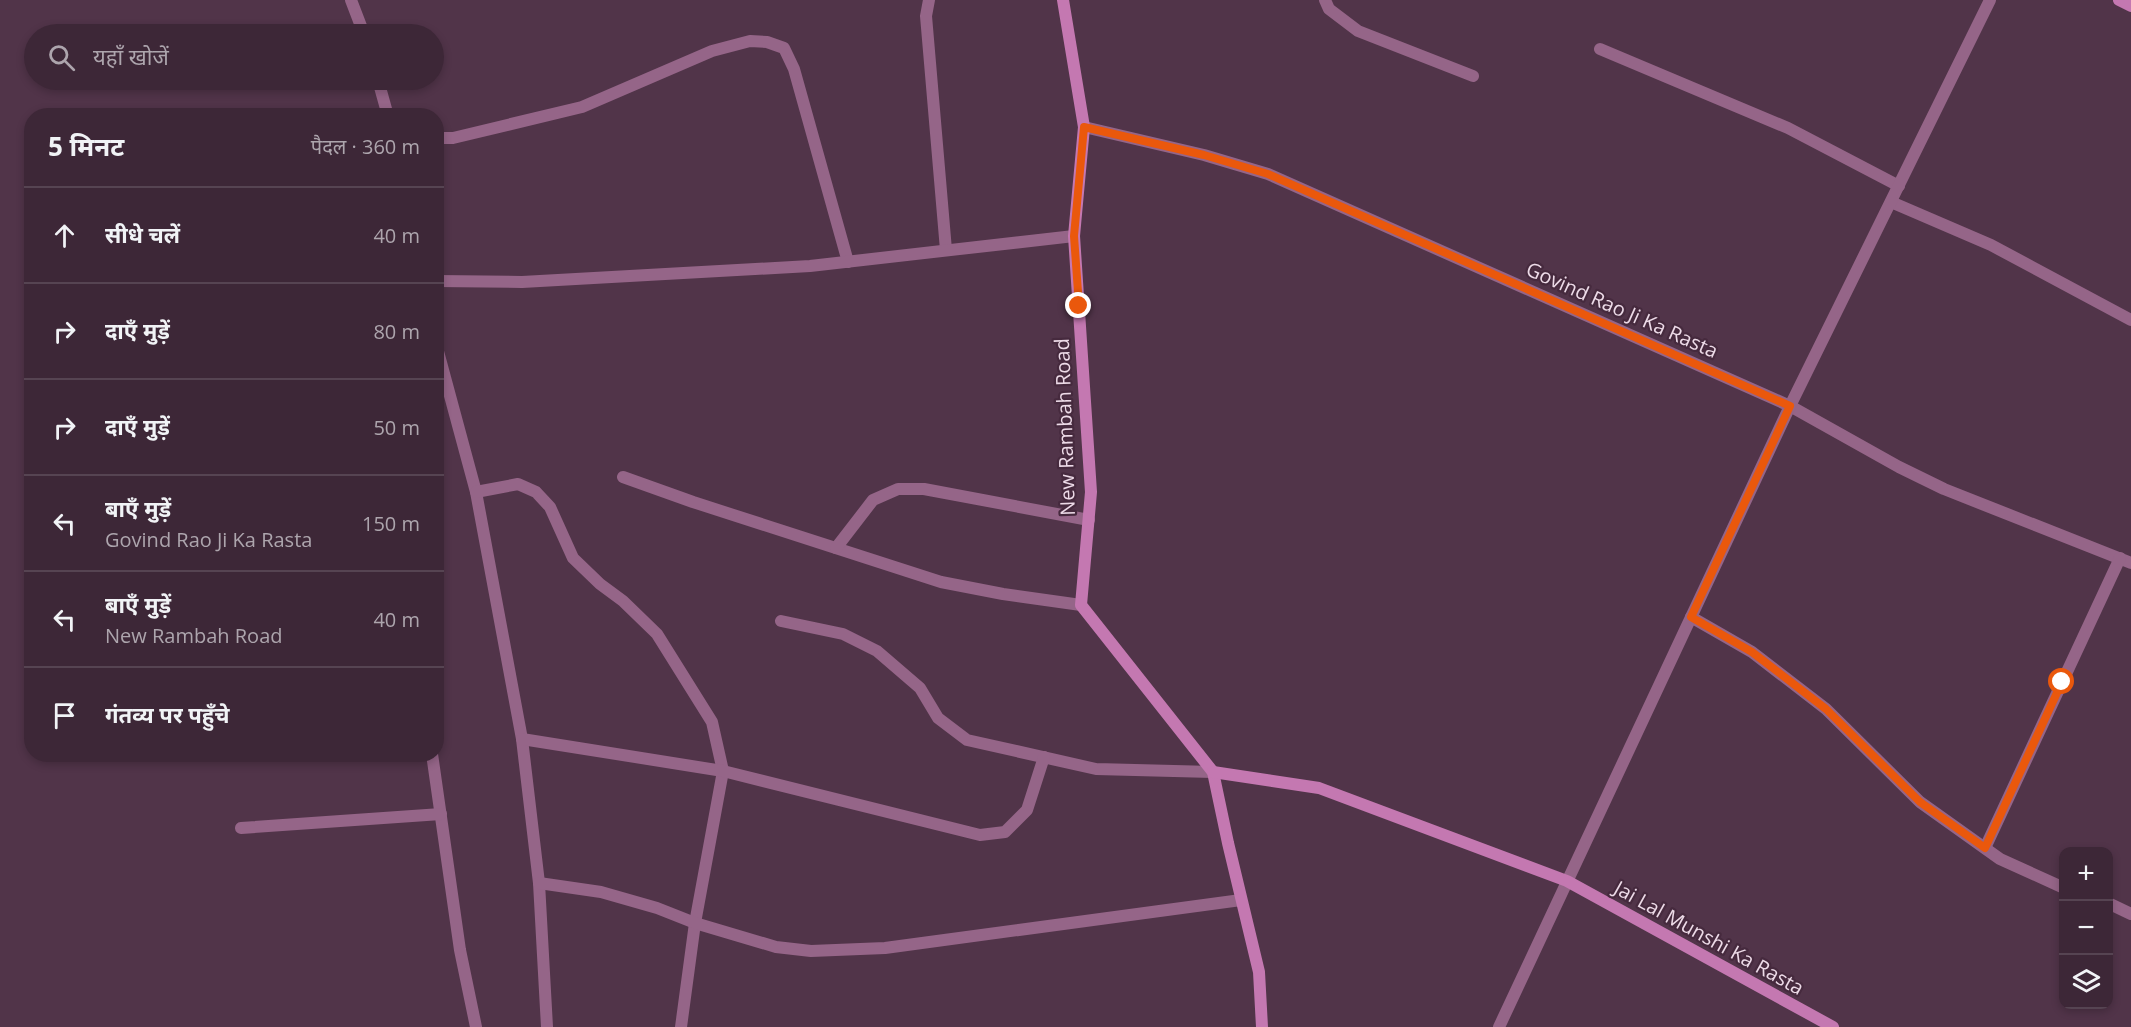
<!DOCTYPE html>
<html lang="hi">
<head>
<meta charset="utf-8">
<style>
  :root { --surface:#3d2737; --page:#483342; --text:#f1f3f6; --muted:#ada5ad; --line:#564452 }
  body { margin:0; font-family:"Open Sans","Noto Sans Devanagari",sans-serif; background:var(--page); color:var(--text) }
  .controls { position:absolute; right:18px; bottom:18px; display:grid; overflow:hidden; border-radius:12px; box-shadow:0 3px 9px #0003 }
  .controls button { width:54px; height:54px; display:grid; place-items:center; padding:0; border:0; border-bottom:2px solid var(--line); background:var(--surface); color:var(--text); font:30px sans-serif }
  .stop { position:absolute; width:18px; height:18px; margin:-14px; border:4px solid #ea580c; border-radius:50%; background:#fff }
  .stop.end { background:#ea580c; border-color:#fff; box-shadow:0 2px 6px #0008 }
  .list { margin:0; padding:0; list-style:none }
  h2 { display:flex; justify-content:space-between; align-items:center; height:78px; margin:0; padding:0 24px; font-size:26px }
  h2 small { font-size:20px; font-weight:400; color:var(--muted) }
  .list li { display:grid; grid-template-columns:39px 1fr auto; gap:18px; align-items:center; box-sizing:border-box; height:96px; padding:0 24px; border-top:2px solid var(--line) }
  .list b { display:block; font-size:22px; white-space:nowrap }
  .list p { margin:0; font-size:20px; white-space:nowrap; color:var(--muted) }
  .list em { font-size:20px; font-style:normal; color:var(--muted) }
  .icon { flex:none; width:33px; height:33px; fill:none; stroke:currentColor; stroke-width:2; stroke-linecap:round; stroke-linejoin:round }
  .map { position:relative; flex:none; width:2131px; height:1027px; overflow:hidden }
  .search { position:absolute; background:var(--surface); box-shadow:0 3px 9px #0003; left:24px; top:24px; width:420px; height:66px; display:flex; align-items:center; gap:15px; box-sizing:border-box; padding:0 21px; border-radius:33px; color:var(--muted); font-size:22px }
  .panel { position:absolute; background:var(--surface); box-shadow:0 3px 9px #0003; left:24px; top:108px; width:420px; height:654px; border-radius:24px }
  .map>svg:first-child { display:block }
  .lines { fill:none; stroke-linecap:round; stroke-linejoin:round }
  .street { stroke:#956588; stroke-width:12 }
  .secondary { stroke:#c478b1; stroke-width:12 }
  .route { stroke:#ea580c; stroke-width:8 }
  .labels { text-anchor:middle; stroke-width:4.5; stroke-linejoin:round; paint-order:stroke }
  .street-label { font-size:20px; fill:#eddbe8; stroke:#462a3e }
</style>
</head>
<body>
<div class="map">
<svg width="2131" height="1027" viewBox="0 0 2131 1027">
  <rect width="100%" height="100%" fill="#513449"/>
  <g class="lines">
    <g class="street">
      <polyline points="351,0 364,34"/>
      <polyline points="929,0 926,16 946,250"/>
      <polyline points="1325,0 1329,9 1358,31 1473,76"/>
      <polyline points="1600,49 1788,128 1899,186"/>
      <polyline points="378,80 388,116"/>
      <polyline points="1084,127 1204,155 1268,174 1790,406 1899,467 1944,489 2131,563"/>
      <polyline points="436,138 453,138 582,107 712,51 750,41 767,42 784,48 794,69 848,262"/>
      <polyline points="1891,202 1991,245 2131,320"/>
      <polyline points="436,281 522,282 810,266 1074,236"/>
      <polyline points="436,344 476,492 522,739 539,883 547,1027"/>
      <polyline points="623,477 693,502 941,582 1003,594 1081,605"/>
      <polyline points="476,492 518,484 536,492 550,507 573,558 600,584 623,601 657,634 712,722 723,771 695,923 681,1027"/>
      <polyline points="836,548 873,500 898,489 924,489 1089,520"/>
      <polyline points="1691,617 1752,652 1826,709 1920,802 2000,859 2064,888"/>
      <polyline points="781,621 843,634 877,651 920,688 938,718 967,740 1096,769 1213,772"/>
      <polyline points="522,739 723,771 980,835 1005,832 1027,810 1044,757"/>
      <polyline points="432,754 460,950 476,1027"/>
      <polyline points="241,828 441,814"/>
      <polyline points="1985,848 2120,558"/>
      <polyline points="539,883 601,892 657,908 695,923 776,947 811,951 885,948 1241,900"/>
      <polyline points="2108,903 2131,914"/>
      <polyline points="1499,1027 1790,406 1990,0"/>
    </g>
    <g class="secondary">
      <polyline points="1063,0 1084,127 1074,236 1091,492 1081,605 1213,772 1228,843 1259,972 1262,1027"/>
      <polyline points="2119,0 2131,6"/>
      <polyline points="1213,772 1319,788 1567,881 1833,1027"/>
    </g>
  </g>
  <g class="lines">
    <polyline class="route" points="1079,306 1074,236 1084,127 1204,155 1268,174 1790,406 1691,617 1752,652 1826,709 1920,802 1985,848 2062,682"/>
  </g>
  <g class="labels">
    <g class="street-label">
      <text transform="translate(1622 310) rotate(24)" y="7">Govind Rao Ji Ka Rasta</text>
      <text transform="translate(1065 427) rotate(-92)" y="7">New Rambah Road</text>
      <text transform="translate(1709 938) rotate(29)" y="7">Jai Lal Munshi Ka Rasta</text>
    </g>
  </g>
</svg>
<div class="controls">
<button>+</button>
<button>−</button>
<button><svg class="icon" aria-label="layers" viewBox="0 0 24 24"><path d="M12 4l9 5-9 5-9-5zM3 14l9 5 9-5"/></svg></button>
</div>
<div class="stop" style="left:2062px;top:682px"></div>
<div class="stop end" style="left:1079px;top:306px"></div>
<div class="search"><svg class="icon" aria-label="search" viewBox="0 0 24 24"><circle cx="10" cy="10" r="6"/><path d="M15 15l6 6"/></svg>यहाँ खोजें</div>
<section class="panel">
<h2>5 मिनट<small>पैदल · 360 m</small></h2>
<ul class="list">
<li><svg class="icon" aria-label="ahead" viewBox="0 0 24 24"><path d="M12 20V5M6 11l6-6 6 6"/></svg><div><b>सीधे चलें</b></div><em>40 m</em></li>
<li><svg class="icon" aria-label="right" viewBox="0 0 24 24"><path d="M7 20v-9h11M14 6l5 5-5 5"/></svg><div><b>दाएँ मुड़ें</b></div><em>80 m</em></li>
<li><svg class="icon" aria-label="right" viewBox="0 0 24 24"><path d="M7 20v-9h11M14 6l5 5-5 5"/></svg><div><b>दाएँ मुड़ें</b></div><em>50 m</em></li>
<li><svg class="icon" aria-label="left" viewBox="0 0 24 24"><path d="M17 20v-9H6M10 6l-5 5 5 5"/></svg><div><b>बाएँ मुड़ें</b><p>Govind Rao Ji Ka Rasta</p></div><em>150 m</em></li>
<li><svg class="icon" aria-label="left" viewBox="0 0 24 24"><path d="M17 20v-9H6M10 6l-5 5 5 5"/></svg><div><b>बाएँ मुड़ें</b><p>New Rambah Road</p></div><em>40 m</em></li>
<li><svg class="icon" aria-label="arrive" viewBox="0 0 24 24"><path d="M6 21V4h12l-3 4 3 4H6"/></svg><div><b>गंतव्य पर पहुँचे</b></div></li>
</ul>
</section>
</div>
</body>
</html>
